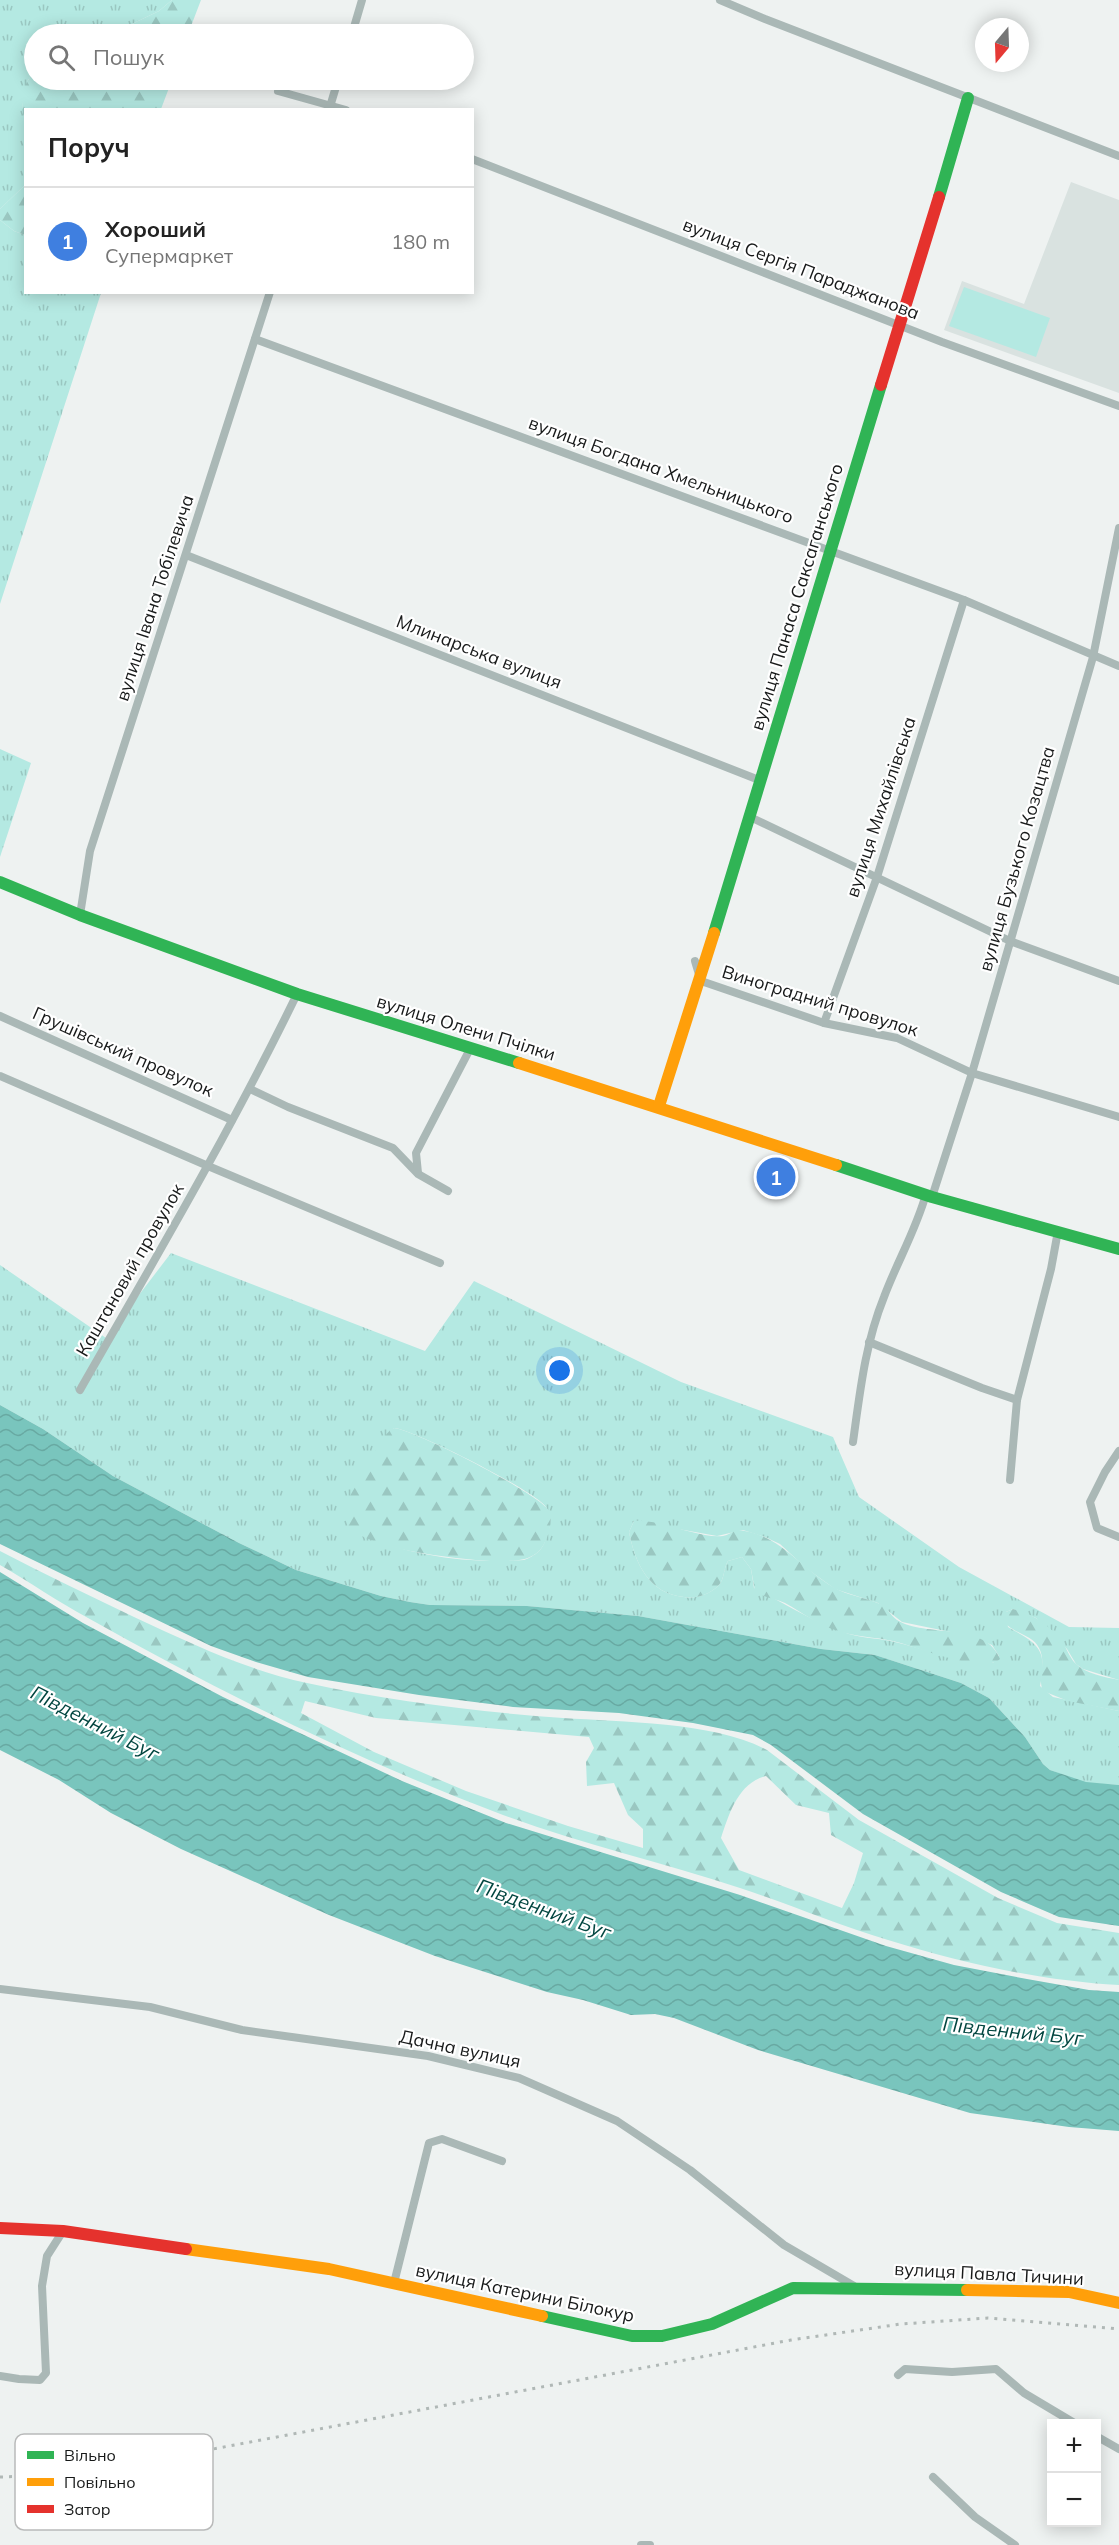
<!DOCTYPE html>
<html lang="uk">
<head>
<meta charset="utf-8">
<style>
  :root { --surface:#fff; --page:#f6f6f6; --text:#222; --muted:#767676; --line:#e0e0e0; --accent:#626565 }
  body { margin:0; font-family:Mulish,sans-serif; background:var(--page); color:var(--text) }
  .controls { position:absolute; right:18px; bottom:18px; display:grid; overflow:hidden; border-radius:0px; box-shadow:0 3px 15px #0003 }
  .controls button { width:54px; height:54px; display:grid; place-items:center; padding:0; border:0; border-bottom:2px solid var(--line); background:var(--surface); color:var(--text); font:30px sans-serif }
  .compass { position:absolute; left:975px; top:18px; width:54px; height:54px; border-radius:50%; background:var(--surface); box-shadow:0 3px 15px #0003; rotate:199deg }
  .you { position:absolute; left:560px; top:1371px; width:21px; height:21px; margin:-15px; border:4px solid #fff; border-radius:50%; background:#1a73e8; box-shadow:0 0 0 9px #1a73e833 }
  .badge { display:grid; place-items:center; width:39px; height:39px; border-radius:50%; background:var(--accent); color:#fff; font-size:20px; font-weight:700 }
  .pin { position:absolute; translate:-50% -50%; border:3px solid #fff; box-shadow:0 2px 6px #0006 }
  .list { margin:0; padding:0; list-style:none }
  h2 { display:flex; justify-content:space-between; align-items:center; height:78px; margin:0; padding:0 24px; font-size:26px }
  h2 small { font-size:20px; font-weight:400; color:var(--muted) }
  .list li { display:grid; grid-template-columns:39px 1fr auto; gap:18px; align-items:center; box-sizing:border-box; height:108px; padding:0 24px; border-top:2px solid var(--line) }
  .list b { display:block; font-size:22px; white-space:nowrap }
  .list p { margin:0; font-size:20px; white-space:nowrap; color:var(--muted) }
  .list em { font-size:20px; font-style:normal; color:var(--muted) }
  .icon { flex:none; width:33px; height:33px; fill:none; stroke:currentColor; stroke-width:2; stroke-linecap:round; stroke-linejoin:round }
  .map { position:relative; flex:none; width:1119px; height:2545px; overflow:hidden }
  .search { position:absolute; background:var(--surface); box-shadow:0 3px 15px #0003; left:24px; top:24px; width:450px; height:66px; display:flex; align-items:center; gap:15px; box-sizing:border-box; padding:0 21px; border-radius:33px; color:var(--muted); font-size:22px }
  .panel { position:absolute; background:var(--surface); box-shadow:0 3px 15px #0003; left:24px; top:108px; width:450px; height:186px; border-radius:0px }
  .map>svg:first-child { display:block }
  .built { fill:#d9e2e0 }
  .grass { fill:url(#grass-tufts); fill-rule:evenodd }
  .forest { fill:url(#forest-firs); fill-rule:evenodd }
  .park { fill:#b4e9e2 }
  .water { fill:url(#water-waves) }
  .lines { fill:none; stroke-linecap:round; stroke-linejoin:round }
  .street { stroke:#aab8b6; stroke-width:8 }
  .fast { stroke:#30b455; stroke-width:12 }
  .slow { stroke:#ff9f0a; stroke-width:12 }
  .jam { stroke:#e5322d; stroke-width:12 }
  .rail { stroke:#b0b8b6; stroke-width:3; stroke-dasharray:3 6; stroke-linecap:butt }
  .labels { text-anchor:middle; stroke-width:4.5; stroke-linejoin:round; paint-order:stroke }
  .street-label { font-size:18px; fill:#171919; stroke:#fff }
  .water-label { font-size:20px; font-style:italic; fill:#024640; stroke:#fff }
  .key { fill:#fff; stroke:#b9baba; stroke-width:1.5 }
  .key-label { font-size:16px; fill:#171919 }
</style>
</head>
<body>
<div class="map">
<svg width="1119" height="2545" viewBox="0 0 1119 2545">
  <defs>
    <pattern id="grass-tufts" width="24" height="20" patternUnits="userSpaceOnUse" patternTransform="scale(1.5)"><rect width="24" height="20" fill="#b4e9e2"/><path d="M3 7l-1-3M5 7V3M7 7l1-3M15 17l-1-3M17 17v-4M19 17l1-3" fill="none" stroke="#9ac7c1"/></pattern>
    <pattern id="forest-firs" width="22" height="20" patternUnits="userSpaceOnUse" patternTransform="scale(1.5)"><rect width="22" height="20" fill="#b4e9e2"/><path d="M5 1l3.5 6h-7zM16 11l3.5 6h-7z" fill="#9ac7c1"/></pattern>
    <pattern id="water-waves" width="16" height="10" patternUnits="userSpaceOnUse" patternTransform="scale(1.5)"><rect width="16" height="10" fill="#79c5bd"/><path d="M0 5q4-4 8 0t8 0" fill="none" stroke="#68a9a2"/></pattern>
  </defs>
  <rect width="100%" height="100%" fill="#eef2f1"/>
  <polygon class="built" points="1071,182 1119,200 1119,393 944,330 962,281 1024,304"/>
  <g class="grass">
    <polygon points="0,0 172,0 159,11 111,34 34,34 34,72 28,80 22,105 26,121 25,185 0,209"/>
    <polygon points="0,220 14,231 25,235 26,292 101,293 0,604"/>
    <polygon points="0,749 31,763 0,857"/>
    <path d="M171 1253 425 1351 474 1281 681 1382 833 1437 859 1497 959 1567 1069 1627 1119 1628V1680L1083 1669 1076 1664 1067 1649 1036 1618 1013 1609 1006 1612 1008 1627C1038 1644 1048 1649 1040 1686L1053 1697 1119 1711V1785L1086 1783 1050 1770 1043 1764 1025 1737 989 1698 961 1683 875 1655 821 1649 638 1616 527 1606 430 1605 410 1602 381 1596 296 1570 239 1543 113 1476 43 1429 0 1405V1265L106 1338ZM394 1428C415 1430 535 1491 546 1507 553 1517 550 1528 546 1538 543 1550 535 1556 524 1560 469 1564 412 1556 361 1535 367 1505 369 1447 394 1428ZM634 1521 717 1536 743 1530 765 1537 780 1544 806 1568 835 1589 878 1603 902 1622 970 1636 992 1645 999 1656 993 1663C960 1663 931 1651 899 1643 883 1638 865 1639 849 1634 814 1623 786 1604 754 1588L751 1569 742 1557 728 1561C723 1569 725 1579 718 1586 708 1595 696 1599 684 1597 649 1594 635 1563 629 1532Z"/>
  </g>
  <g class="forest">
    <polygon points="172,0 201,0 188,34 111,34 159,11"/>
    <path d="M34 72V80H172L161 109 26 110 25 121C19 103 22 85 34 72Z"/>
    <polygon points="25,185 25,235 14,231 0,220 0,209"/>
    <path d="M394 1428C415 1430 542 1495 549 1511 553 1520 549 1534 545 1542 536 1563 512 1561 493 1561 466 1560 357 1550 347 1522 341 1505 354 1490 362 1476 370 1464 382 1433 394 1428Z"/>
    <path d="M634 1521C662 1519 699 1539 723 1536 728 1535 732 1532 736 1530 778 1532 799 1567 833 1587 848 1596 865 1597 880 1604 888 1608 890 1615 897 1620 925 1638 986 1621 1000 1659 983 1675 915 1646 893 1641 875 1637 856 1637 838 1631 818 1625 803 1613 785 1603 775 1598 763 1598 755 1591L751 1569 742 1557 728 1561C723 1569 725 1579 718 1586 708 1595 697 1599 684 1597 649 1594 635 1563 629 1532Z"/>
    <path d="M0 1551C44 1574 89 1595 134 1617 190 1643 246 1670 307 1683 391 1701 478 1712 563 1718 622 1722 716 1722 767 1750L859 1820 998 1898 1057 1923 1119 1933V1985C1042 1981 962 1963 888 1940 838 1925 789 1904 740 1888 661 1862 580 1844 503 1815 360 1761 221 1693 88 1618 58 1602 30 1582 0 1565ZM305 1701 376 1718 589 1737 594 1748 586 1762 587 1786 614 1783 628 1815 643 1829V1848L568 1826 466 1791 374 1752 301 1713ZM766 1776 796 1805 829 1813 831 1835 863 1853 854 1883 842 1908 739 1870 721 1838C729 1814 738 1783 766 1776Z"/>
    <path d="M1013 1609C1033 1614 1051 1626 1063 1643 1067 1649 1070 1658 1075 1663 1086 1674 1105 1677 1119 1680V1711L1068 1701 1043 1691C1037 1678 1047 1663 1039 1648 1033 1635 1014 1634 1004 1622L1006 1612Z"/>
  </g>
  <polygon class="park" points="964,287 1050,318 1036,357 949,326"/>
  <g class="water">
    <polygon points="0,1405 43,1429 113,1476 239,1543 296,1570 381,1596 410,1602 430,1605 527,1606 638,1616 821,1649 875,1655 961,1683 989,1698 1025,1737 1043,1764 1050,1770 1086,1782 1119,1785 1119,1926 1059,1917 1001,1892 863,1814 771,1745 753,1735 693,1723 619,1713 513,1707 419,1695 308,1677 256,1662 211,1646 0,1544"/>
    <polygon points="0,1572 83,1623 223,1697 402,1781 506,1823 740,1895 886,1946 954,1965 1027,1979 1089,1990 1119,1992 1119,2131 1069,2127 970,2113 758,2050 674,2018 655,2014 631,2015 583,2000 547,1992 435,1956 329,1915 181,1849 111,1813 59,1780 0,1750"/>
  </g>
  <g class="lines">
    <g class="street">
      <polyline points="720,0 765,19 1119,156"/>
      <polyline points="352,34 362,0"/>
      <polyline points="278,91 346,110"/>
      <polyline points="329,110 338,80"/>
      <polyline points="472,159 942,342 1119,406"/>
      <polyline points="255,339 964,600 1119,666"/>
      <polyline points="186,555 759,780"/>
      <polyline points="748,816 1010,941 1119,981"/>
      <polyline points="80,915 90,851 270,292"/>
      <polyline points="695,961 701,981 824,1023 897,1038 972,1073 1119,1117"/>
      <polyline points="0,1016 232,1120"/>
      <polyline points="824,1023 877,877 964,600"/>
      <polyline points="0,1076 208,1166 440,1263"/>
      <polyline points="250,1089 288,1107 393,1148 418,1174 448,1191"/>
      <polyline points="418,1173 416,1153 470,1049"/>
      <polyline points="932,1197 972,1073 1093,657 1119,528"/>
      <polyline points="869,1342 982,1388 1017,1400"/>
      <path d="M80 1390C155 1259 231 1130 297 994"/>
      <path d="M853 1442C860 1392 865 1344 884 1297 897 1262 916 1230 926 1194"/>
      <polyline points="1119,1451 1105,1472 1090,1502 1097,1528 1119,1537"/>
      <polyline points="1010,1480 1017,1400 1051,1269 1058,1231"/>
      <polyline points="0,1989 150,2007 242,2030 428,2056 519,2078 617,2121 690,2170 784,2245 854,2286"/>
      <polyline points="394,2283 429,2143 442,2139 502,2161"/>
      <polyline points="898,2375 905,2369 952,2372 996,2369 1024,2393 1076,2424"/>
      <polyline points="0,2376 19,2379 40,2380 46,2373 42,2286 47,2256 63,2231"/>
      <polyline points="1096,2436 1119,2449"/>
      <polyline points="933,2477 975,2517 1015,2545"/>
      <polyline points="641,2545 650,2545"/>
    </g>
    <g class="fast">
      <polyline points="939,197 968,98"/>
      <polyline points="0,882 80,915 297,994 519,1063"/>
      <polyline points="714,933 881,385"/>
      <polyline points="836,1165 932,1197 1119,1249"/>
      <polyline points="542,2316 632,2336 662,2336 712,2324 793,2288 967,2290"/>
    </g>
    <g class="slow">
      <polyline points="519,1063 836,1165"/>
      <polyline points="659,1106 714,933"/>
      <polyline points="186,2249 329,2269 542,2316"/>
      <polyline points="967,2290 1069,2292 1119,2303"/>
    </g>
    <g class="jam">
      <polyline points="881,385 939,197"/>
      <polyline points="0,2228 63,2231 186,2249"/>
    </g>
    <polyline class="rail" points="0,2477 31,2476 139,2463 791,2340 901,2324 988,2318 1119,2329"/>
  </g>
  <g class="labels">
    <g class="street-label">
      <text transform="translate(801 269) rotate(21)" y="6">вулиця Сергія Параджанова</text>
      <text transform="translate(661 470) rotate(20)" y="6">вулиця Богдана Хмельницького</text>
      <text transform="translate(797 597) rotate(-73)" y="6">вулиця Панаса Саксаганського</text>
      <text transform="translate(155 598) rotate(-72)" y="6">вулиця Івана Тобілевича</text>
      <text transform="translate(479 652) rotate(21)" y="6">Млинарська вулиця</text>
      <text transform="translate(881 807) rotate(-72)" y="6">вулиця Михайлівська</text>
      <text transform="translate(1017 859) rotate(-74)" y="6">вулиця Бузького Козацтва</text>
      <text transform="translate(820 1001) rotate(17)" y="6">Виноградний провулок</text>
      <text transform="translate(466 1028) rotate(17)" y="6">вулиця Олени Пчілки</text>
      <text transform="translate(123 1052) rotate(24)" y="6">Грушівський провулок</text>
      <text transform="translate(130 1270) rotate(-60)" y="6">Каштановий провулок</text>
      <text transform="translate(460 2049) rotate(12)" y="6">Дачна вулиця</text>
      <text transform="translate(989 2274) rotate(3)" y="6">вулиця Павла Тичини</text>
      <text transform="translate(525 2293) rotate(12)" y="6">вулиця Катерини Білокур</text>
    </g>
    <g class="water-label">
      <text transform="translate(95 1723) rotate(27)" y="7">Південний Буг</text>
      <text transform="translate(544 1909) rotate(20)" y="7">Південний Буг</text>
      <text transform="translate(1013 2031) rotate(6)" y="7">Південний Буг</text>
    </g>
  </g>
  <rect x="15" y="2434" width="198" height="96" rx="9" class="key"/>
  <rect x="27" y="2451" width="27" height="8" fill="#30b455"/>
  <rect x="27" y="2478" width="27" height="8" fill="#ff9f0a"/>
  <rect x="27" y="2505" width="27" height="8" fill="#e5322d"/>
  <g class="key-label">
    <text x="64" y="2461">Вільно</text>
    <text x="64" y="2488">Повільно</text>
    <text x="64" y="2515">Затор</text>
  </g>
</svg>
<div class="controls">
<button>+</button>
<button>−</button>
</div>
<svg class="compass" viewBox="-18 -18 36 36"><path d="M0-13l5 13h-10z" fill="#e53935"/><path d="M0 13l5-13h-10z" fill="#767676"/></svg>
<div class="you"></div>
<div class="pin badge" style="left:776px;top:1177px;background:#3f7fe0">1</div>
<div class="search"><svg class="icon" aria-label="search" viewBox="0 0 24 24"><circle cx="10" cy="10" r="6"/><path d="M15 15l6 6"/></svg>Пошук</div>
<section class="panel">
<h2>Поруч<small></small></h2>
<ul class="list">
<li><span class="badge" style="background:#3f7fe0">1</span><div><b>Хороший</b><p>Супермаркет</p></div><em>180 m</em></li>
</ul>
</section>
</div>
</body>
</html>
